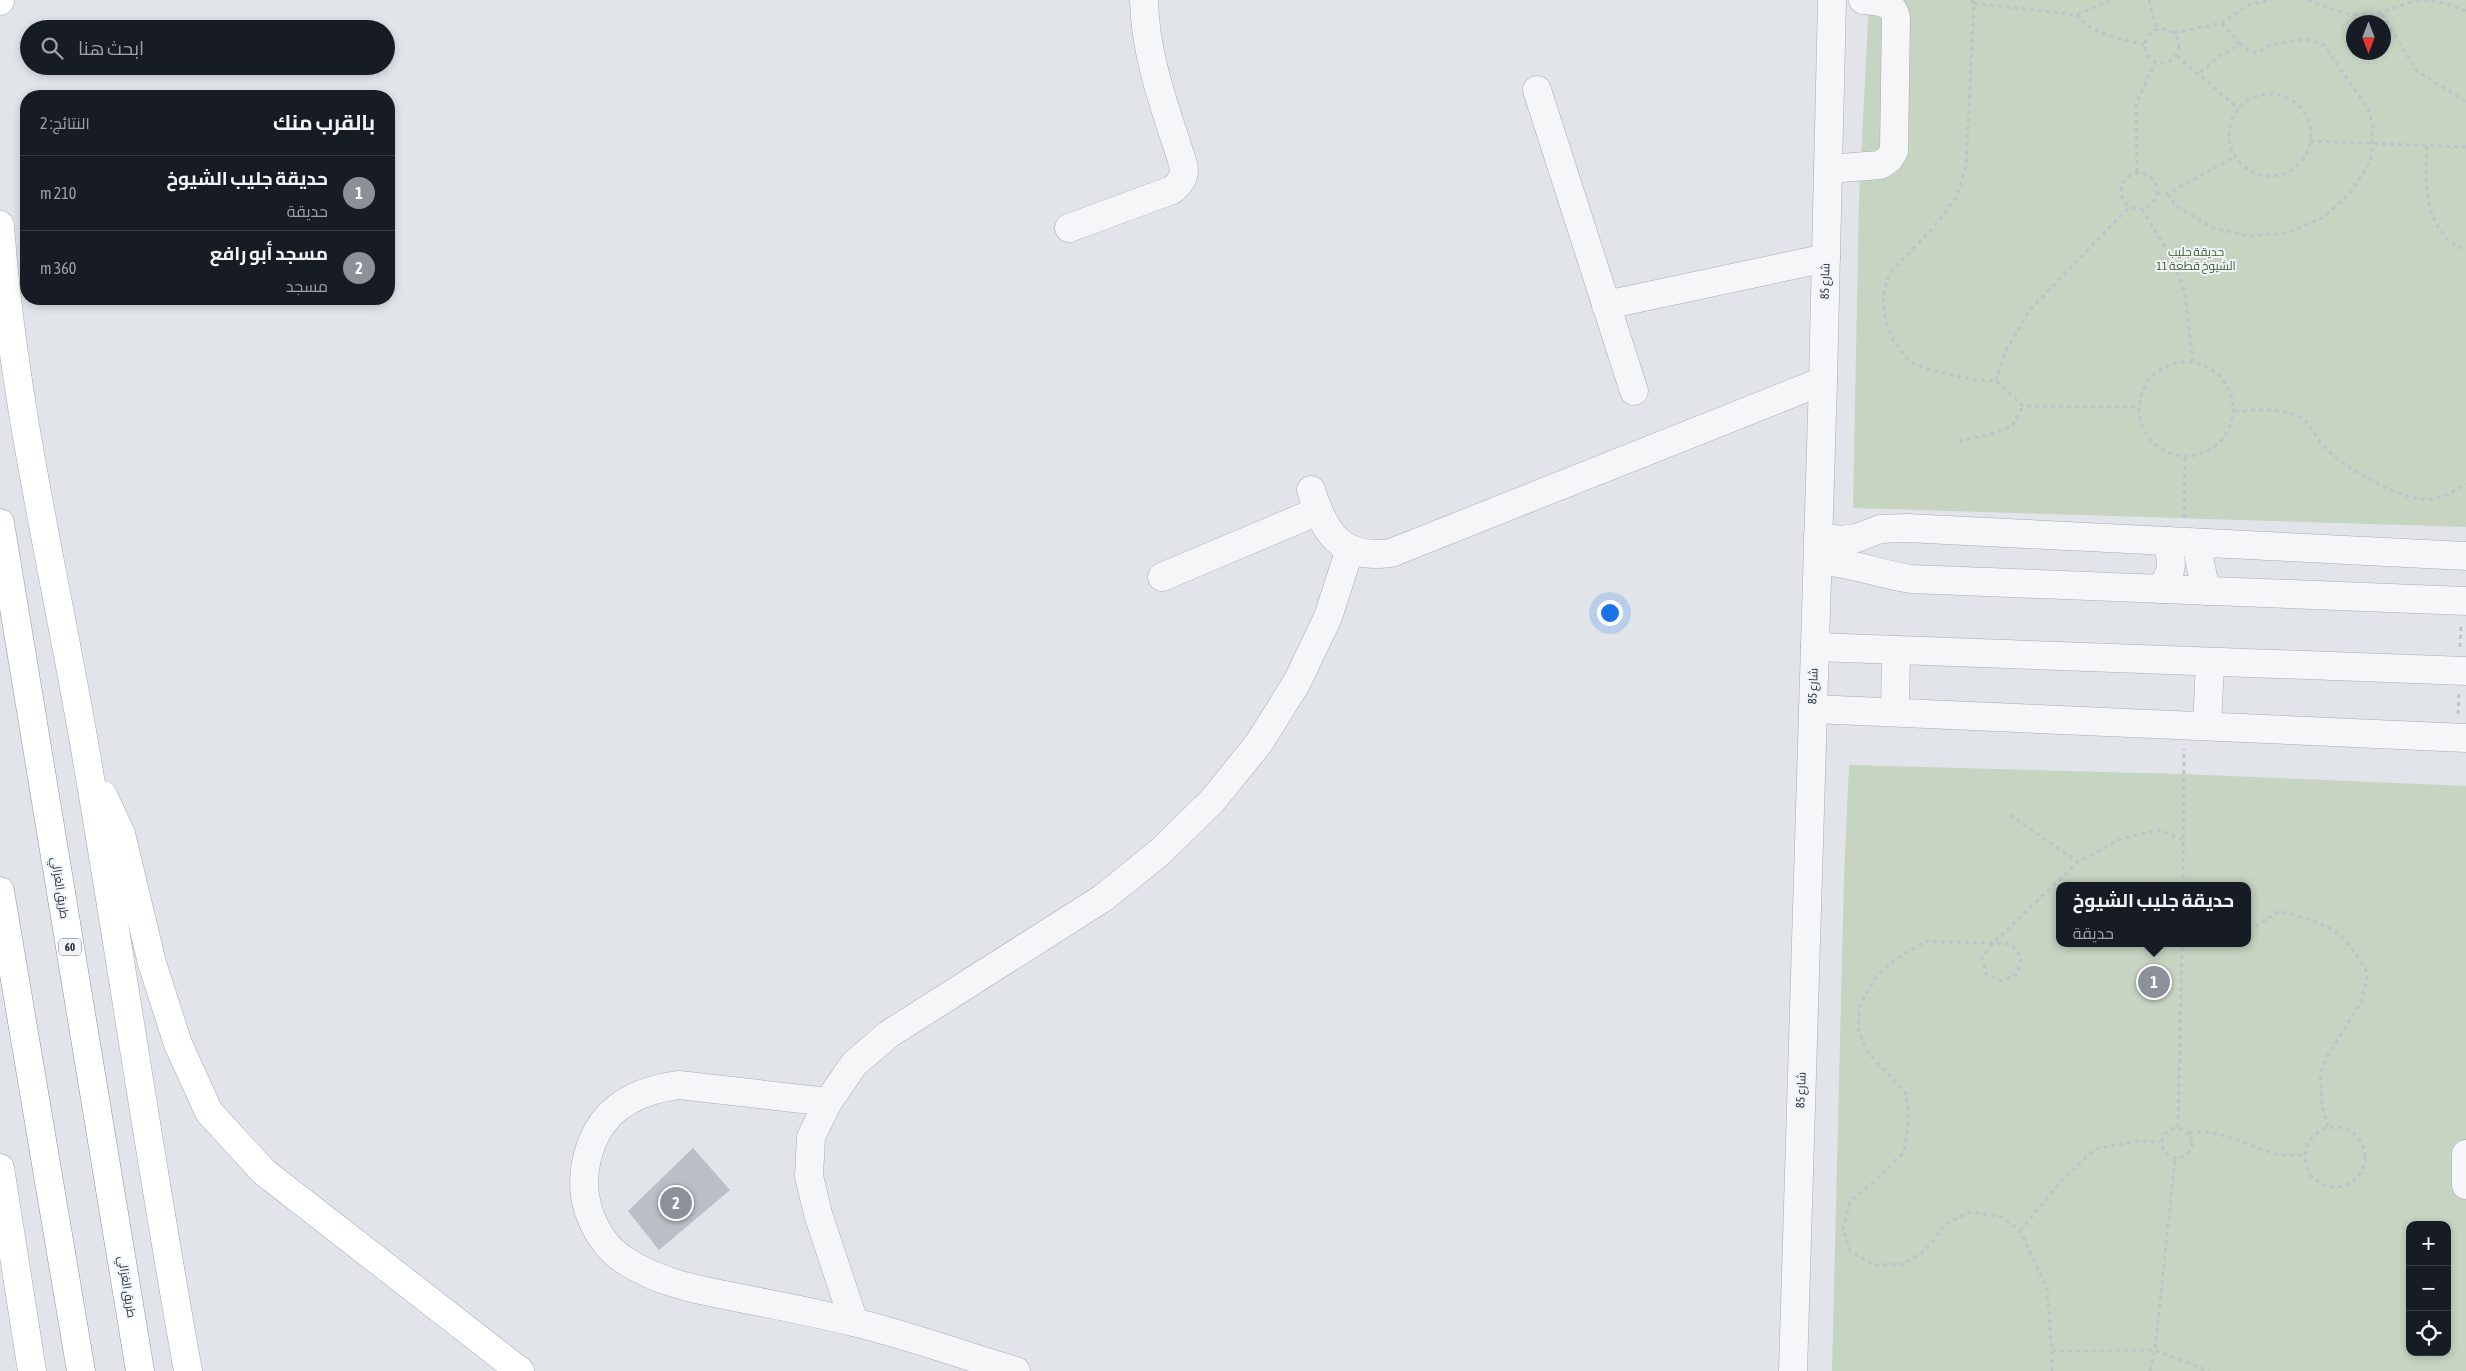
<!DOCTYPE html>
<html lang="ar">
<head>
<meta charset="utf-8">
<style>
  :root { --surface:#171b24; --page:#20242c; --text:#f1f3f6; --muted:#9ea1a6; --line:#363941; --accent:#8c9099 }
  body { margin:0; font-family:"Asap Condensed",Cairo,sans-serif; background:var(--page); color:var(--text); direction:rtl }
  .controls { position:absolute; right:15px; bottom:15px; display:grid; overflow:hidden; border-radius:10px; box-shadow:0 2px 8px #0003 }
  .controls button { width:45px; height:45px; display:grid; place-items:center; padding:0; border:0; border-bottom:1px solid var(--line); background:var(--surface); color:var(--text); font:25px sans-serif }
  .compass { position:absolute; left:2346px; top:15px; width:45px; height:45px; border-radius:50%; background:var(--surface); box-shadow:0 2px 8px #0003; rotate:180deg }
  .you { position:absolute; left:1609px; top:612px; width:18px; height:18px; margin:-12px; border:4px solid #fff; border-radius:50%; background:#1a73e8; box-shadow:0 0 0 8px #1a73e833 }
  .badge { display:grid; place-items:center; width:32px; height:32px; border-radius:50%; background:var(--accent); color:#fff; font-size:16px; font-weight:700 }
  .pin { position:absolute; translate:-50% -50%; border:2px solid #fff; box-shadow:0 1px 5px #0006 }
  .popup { position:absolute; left:2056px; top:882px; width:195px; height:65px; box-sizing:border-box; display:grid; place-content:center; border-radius:10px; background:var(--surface); filter:drop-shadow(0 1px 4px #0005); font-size:16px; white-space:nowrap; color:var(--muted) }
  .popup b { font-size:19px; color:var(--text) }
  .popup::after { content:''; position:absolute; left:50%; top:100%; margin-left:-10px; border:10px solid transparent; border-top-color:var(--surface) }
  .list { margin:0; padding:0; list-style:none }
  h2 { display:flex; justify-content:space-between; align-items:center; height:65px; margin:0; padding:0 20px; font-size:21px }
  h2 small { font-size:16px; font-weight:400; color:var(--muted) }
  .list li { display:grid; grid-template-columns:32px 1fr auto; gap:15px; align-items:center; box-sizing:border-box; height:75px; padding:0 20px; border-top:1px solid var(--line) }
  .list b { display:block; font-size:19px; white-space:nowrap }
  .list p { margin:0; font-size:16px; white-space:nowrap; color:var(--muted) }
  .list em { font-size:16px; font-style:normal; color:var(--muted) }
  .icon { flex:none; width:28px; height:28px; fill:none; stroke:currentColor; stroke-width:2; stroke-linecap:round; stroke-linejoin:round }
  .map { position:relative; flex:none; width:2466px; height:1371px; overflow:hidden; direction:ltr }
  .search { position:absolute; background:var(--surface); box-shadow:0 2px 8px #0003; left:20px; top:20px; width:375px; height:55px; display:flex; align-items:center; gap:12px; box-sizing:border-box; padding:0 18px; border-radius:28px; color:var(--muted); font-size:19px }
  .panel { position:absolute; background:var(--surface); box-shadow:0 2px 8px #0003; left:20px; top:90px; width:375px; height:215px; border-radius:20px; direction:rtl }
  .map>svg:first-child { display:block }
  .green { fill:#c7d4c2; fill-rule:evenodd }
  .building { fill:#b9bec7 }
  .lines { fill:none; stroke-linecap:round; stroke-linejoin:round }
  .minor-casing { stroke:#a6acb4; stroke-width:29 }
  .major-casing { stroke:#a1a9b6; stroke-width:29 }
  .highway-casing { stroke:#8993a1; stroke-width:29 }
  .path { stroke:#bfc3c9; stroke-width:3; stroke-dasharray:4 4; stroke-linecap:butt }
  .minor { stroke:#f4f6f8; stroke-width:28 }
  .major { stroke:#fff; stroke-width:28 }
  .highway { stroke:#fff; stroke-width:28 }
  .labels { text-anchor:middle; stroke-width:4; stroke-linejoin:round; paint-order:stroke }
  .shield { fill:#f1f4f7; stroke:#656d78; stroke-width:1 }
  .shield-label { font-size:11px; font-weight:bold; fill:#293342 }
  .park-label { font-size:12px; fill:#3f5e36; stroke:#f1f4f7 }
  .street-label { font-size:12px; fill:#293342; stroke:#f1f4f7 }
</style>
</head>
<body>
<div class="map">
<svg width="2466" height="1371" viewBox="0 0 2466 1371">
  <rect width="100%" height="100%" fill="#e1e5ea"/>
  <g class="green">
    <path d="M1869 0H2466V527L1853 508 1859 199ZM2354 22H2384V52H2354Z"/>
    <path d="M1849 765 2183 774 2466 786V1371H1832L1844 876ZM2060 886H2248V943H2060ZM2410 1225H2447V1352H2410Z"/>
  </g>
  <polygon class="building" points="693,1148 730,1190 659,1250 628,1211"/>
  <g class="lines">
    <defs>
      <g id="minor">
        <polyline points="1537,90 1634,391"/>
        <path d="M1828 169 1880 165 1889 159 1894 151 1896 17C1892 1 1879 2 1863 0"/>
        <path d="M1069 228 1172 190C1181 183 1186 175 1183 164 1166 110 1145 57 1144 0"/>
        <polyline points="1606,305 1826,258"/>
        <path d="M1311 490C1325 533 1340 560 1391 553L1823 381"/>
        <polyline points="1818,537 1842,540 1857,538 1880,529 1907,528 2466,556"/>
        <polyline points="2205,543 2199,558 2206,591"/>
        <path d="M1818 561C1851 562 1878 574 1911 579L2466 601"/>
        <polyline points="1162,577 1318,511"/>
        <path d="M2162 589C2173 568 2173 563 2167 541"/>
        <polyline points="1815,647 2466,671"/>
        <polyline points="1813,709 2466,738"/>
        <polyline points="1895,712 1896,650"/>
        <polyline points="2207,726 2210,662"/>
        <path d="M828 1102 679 1085C647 1089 614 1101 597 1132 585 1155 580 1183 588 1209 594 1228 606 1248 624 1260 657 1282 697 1290 735 1297 774 1305 814 1312 853 1322 908 1335 962 1355 1016 1371"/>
        <polyline points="2466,1154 2466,1185"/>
        <polyline points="854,1322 818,1214 809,1176 811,1137 828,1102 854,1064 889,1034 1103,898 1160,852 1213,800 1259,743 1297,682 1328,617 1350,549"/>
        <polyline points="1793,1371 1823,381 1832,0"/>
      </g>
      <g id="major">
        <polyline points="0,1 0,0"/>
        <path d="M0 225C13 406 57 582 87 760 122 964 151 1168 188 1371"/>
        <polyline points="103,795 121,834 152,963 178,1044 209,1112 264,1172 520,1371"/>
        <polyline points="0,1168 32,1371"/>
      </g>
      <g id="highway">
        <polyline points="0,253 3,266"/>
        <polyline points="0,523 140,1371"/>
        <polyline points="0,891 81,1371"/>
      </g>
    </defs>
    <use href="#minor" class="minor-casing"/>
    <use href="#major" class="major-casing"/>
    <use href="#highway" class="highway-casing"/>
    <g class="path">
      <polyline points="1971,0 1974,3 1966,167 1956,198 1931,230 1889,274 1883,296 1885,319 1893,340 1909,361 1930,370 1975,380 1996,381 2023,406 2138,407"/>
      <polyline points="2149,0 2157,29"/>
      <path d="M2308 0C2326 7 2345 15 2364 15 2385 16 2401 2 2421 0 2437 0 2452 5 2466 11"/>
      <polyline points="1974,3 2076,15 2112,0"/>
      <polyline points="2382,14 2417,71 2466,102"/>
      <path d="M2076 15C2093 35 2120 38 2144 45"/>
      <polyline points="2222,23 2240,44"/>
      <circle cx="2162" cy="46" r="17"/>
      <polyline points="2174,33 2222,23 2248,5 2272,0"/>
      <polyline points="2177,56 2239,109"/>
      <circle cx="2270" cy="135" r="41"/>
      <polyline points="2310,141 2466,147"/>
      <path d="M2427 146C2425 178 2424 212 2446 238 2450 243 2460 247 2466 250"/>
      <polyline points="2137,172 2136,104 2155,63"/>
      <circle cx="2139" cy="191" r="18"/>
      <polyline points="2157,193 2167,194 2236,156"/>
      <polyline points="2167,194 2178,207 2211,227 2248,236 2287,233 2322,218 2351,193 2371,160 2373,127 2368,109 2324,45 2305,39 2270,45 2259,52 2251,52 2240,44 2220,56 2198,74"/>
      <polyline points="2142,209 2174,262 2185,294 2193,363"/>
      <circle cx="2186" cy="409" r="47"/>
      <polyline points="1996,381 2006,350 2029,311 2129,207"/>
      <path d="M2235 412C2252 410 2279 408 2296 415 2310 420 2312 432 2321 443 2337 464 2393 495 2420 499 2438 502 2452 492 2466 484"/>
      <polyline points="1959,441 1989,435 2012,426 2023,406"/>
      <polyline points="2184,518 2185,455"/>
      <polyline points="2460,647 2461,623"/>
      <polyline points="2458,714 2459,693"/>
      <polyline points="2010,815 2078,862"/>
      <polyline points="2183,886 2184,749"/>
      <path d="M2248 929H2252L2279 911C2329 924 2342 928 2368 974L2361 1002 2327 1057 2320 1073 2322 1106 2328 1127"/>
      <polyline points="2178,1127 2182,943"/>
      <circle cx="2335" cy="1157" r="30"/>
      <circle cx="2177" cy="1143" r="15"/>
      <path d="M2189 1133C2220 1128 2247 1146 2276 1154 2285 1156 2295 1155 2304 1155"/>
      <polyline points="2020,1231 2062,1180 2095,1149 2136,1141 2160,1142"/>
      <polyline points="2052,1351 2155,1350 2209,1371"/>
      <polyline points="2052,1371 2052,1351 2047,1288 2020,1231 2002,1217 1971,1212 1945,1224 1927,1249 1903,1264 1873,1265 1850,1251 1843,1229 1850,1201 1874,1182 1904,1152 1909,1120 1906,1094 1866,1050 1858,1028 1860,1005 1877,975 1899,957 1926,941 2011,944 2021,957 2017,974 2001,981 1986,974 1982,957 1993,943 2078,862 2121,839 2159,830 2183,840"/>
      <polyline points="2150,1371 2155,1350 2175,1159"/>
    </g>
    <use href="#minor" class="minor"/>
    <use href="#major" class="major"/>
    <use href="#highway" class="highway"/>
  </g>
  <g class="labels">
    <rect class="shield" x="59" y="938.5" width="22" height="17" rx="4"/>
    <g class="shield-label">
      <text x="70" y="951">60</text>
    </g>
    <g class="park-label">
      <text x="2196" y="256">حديقة جليب<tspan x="2196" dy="14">الشيوخ قطعة 11</tspan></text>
    </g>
    <g class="street-label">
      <text transform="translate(1825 281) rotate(-89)" y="4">شارع 85</text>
      <text transform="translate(1813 686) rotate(-88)" y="4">شارع 85</text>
      <text transform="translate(60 888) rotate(81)" y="4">طريق الغزالي</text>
      <text transform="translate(1801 1090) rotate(-88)" y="4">شارع 85</text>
      <text transform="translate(127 1287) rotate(81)" y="4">طريق الغزالي</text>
    </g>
  </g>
</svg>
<div class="controls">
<button>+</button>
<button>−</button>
<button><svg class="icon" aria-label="locate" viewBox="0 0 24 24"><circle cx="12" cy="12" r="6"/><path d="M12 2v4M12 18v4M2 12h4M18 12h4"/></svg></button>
</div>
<svg class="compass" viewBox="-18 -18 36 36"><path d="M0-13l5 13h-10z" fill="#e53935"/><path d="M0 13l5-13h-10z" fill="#9ea1a6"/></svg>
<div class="you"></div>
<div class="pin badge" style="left:2154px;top:982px">1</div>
<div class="popup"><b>حديقة جليب الشيوخ</b>حديقة</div>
<div class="pin badge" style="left:676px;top:1203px">2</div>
<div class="search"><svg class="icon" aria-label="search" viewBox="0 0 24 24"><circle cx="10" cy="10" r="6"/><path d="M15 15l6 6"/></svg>ابحث هنا</div>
<section class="panel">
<h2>بالقرب منك<small>النتائج: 2</small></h2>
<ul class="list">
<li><span class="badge">1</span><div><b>حديقة جليب الشيوخ</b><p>حديقة</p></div><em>210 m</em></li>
<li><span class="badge">2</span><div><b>مسجد أبو رافع</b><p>مسجد</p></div><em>360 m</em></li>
</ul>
</section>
</div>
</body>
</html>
